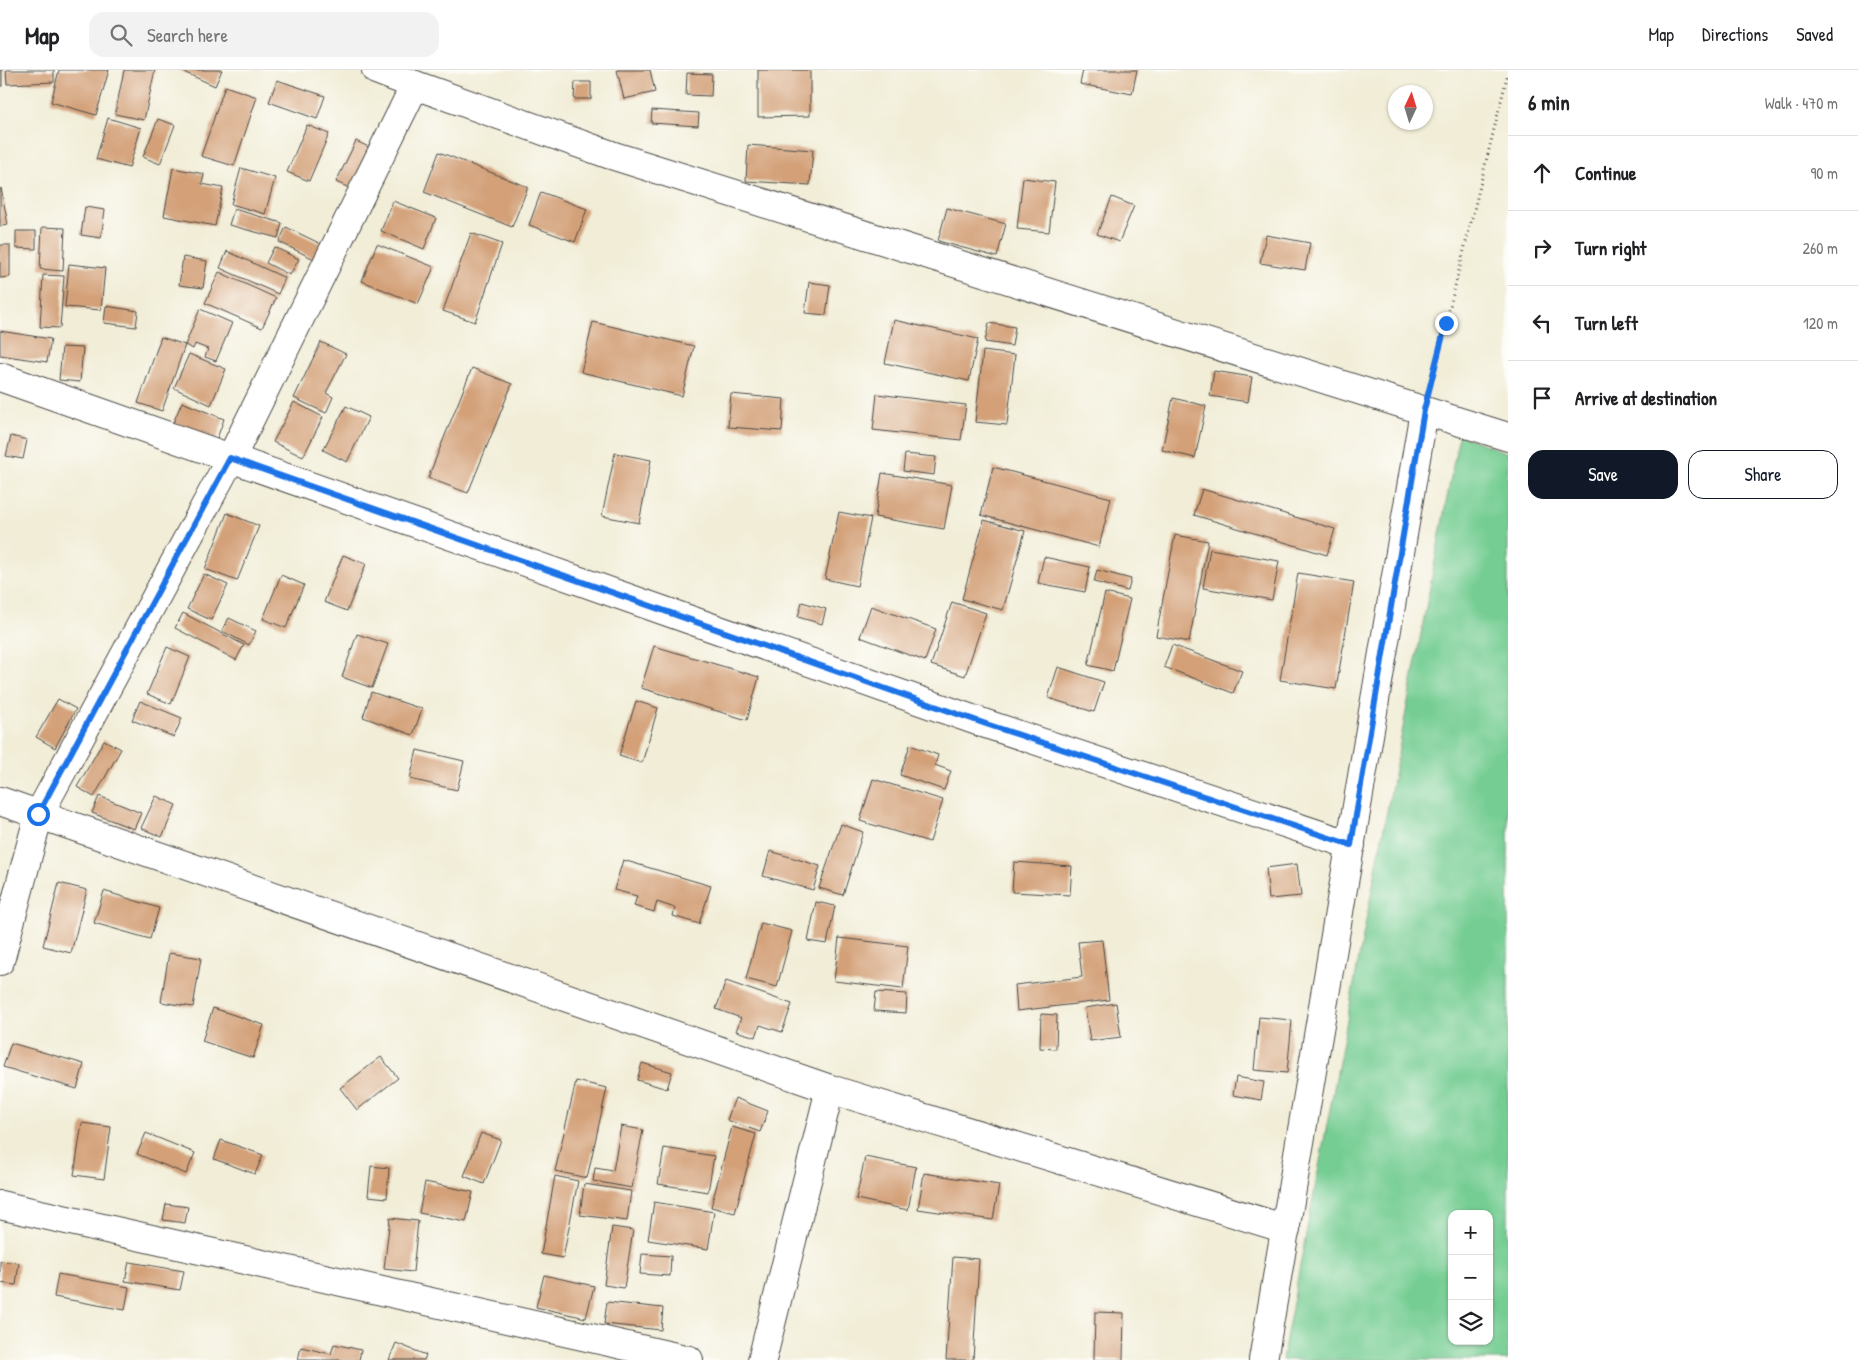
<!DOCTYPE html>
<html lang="en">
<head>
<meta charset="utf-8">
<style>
  :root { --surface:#fff; --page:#f2f2f2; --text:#202124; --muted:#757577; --line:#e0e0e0; --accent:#111827 }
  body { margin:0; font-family:"Patrick Hand",sans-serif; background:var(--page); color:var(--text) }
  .controls { position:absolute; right:15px; bottom:15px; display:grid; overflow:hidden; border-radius:10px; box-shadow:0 1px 4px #0004 }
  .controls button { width:45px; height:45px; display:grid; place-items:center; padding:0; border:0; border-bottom:1px solid var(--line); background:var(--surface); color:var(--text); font:25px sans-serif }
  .compass { position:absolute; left:1388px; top:15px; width:45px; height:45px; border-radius:50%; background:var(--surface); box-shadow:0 1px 4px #0004; rotate:4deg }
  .stop { position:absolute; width:15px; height:15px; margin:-11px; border:4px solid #1a73e8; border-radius:50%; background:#fff }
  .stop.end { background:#1a73e8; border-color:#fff; box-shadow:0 1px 5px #0008 }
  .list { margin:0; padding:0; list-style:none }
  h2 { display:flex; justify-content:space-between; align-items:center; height:65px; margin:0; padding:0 20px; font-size:21px }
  h2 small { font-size:16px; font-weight:400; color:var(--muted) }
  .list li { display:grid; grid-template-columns:32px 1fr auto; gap:15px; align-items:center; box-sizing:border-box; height:75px; padding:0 20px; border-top:1px solid var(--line) }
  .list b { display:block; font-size:19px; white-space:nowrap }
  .list em { font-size:16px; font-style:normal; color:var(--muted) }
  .actions { display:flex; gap:10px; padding:15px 20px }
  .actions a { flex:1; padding:11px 0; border:1px solid var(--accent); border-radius:15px; text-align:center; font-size:18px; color:var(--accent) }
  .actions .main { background:var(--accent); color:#fff }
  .icon { flex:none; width:28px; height:28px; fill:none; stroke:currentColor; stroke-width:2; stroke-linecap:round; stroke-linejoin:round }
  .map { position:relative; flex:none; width:1508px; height:1290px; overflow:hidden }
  header { display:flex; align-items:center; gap:30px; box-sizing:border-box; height:70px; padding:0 25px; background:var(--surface); border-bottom:1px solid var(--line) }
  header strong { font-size:24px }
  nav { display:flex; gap:28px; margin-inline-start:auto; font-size:18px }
  .search { width:350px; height:45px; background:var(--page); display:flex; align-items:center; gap:12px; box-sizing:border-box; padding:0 18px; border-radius:15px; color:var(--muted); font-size:19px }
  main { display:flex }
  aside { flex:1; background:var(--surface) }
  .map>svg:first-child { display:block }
  .green { fill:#75cd93; stroke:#507c5f; fill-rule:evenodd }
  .building { fill:#d3a078 }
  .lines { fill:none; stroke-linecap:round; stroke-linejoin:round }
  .street-casing { stroke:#494845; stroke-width:30 }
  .path { stroke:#494845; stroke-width:3; stroke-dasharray:1 4; stroke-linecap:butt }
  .street { stroke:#fff; stroke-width:28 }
  .route { stroke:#1a73e8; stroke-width:6 }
</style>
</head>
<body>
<header>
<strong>Map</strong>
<div class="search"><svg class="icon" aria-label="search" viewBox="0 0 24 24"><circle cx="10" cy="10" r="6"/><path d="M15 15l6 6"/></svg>Search here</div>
<nav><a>Map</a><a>Directions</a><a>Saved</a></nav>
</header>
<main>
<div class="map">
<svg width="1508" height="1290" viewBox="0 0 1508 1290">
  <rect width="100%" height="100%" fill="#fdfcf7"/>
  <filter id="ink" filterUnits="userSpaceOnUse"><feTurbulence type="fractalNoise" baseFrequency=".02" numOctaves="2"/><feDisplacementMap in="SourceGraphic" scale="10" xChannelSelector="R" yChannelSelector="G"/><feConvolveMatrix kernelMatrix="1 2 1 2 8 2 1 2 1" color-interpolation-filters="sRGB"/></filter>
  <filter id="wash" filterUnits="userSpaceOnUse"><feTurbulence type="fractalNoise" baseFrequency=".0096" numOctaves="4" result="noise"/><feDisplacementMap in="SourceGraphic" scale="20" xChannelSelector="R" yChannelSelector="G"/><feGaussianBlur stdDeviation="1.12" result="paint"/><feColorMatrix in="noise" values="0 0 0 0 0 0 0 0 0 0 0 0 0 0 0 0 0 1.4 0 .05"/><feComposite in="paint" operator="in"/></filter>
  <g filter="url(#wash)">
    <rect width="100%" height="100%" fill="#f1edd7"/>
    <path class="green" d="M1459 365 1508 383V1290H1282ZM1452 1144H1489V1271H1452Z"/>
    <g id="blocks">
      <g class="building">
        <rect x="0" y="0" width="2" height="16"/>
        <polygon points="6,0 54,0 54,12 7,14"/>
        <polygon points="59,0 109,0 96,45 51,32"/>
        <polygon points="124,0 155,0 144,50 115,44"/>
        <polygon points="179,0 222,0 215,16"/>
        <polygon points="617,0 650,0 655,22 624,29"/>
        <polygon points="758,0 810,0 810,46 758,47"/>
        <polygon points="1083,0 1137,0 1132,24 1080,14"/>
        <polygon points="687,3 712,4 711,26 686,25"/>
        <polygon points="277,10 325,26 317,49 269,32"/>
        <polygon points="575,12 591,12 591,29 574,29"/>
        <polygon points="225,16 257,27 234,96 201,86"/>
        <polygon points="652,40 699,43 698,56 651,53"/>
        <polygon points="108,48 141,58 129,98 96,89"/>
        <polygon points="158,49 175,55 160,94 143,87"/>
        <polygon points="307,55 329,64 309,111 287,102"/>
        <polygon points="356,71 373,79 354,120 336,112"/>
        <polygon points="748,75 813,80 810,115 746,111"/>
        <polygon points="439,82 528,117 512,157 424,122"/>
        <polygon points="173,98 204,104 202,114 223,118 215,156 164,146"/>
        <polygon points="241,98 275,108 265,144 231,134"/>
        <polygon points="1023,108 1055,112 1049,162 1017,159"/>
        <polygon points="1,118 8,155 0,156 0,119"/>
        <polygon points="541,122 587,139 575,172 529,155"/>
        <polygon points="1112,127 1134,136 1119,172 1097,164"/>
        <polygon points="393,131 436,148 424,179 381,161"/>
        <polygon points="85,137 105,140 101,168 81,165"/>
        <polygon points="947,138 1006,154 997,187 938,171"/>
        <polygon points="234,139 282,153 278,168 229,155"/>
        <polygon points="42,157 65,158 63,201 40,199"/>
        <polygon points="286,157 323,175 316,190 279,172"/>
        <polygon points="16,161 36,161 36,179 16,178"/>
        <polygon points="471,163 502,174 475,252 443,241"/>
        <polygon points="1266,165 1310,173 1305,200 1260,193"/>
        <polygon points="377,174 434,197 418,234 362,211"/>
        <polygon points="0,175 10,175 10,207 0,208"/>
        <polygon points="274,177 299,189 290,205 266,193"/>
        <polygon points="227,181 285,208 278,224 220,198"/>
        <polygon points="183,187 207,191 203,218 179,215"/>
        <polygon points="69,194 105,198 101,240 65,237"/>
        <polygon points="219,202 276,228 262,258 205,233"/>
        <polygon points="43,205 64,206 60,258 40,257"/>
        <polygon points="809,212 830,215 826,245 805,243"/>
        <polygon points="106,236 138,241 136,257 104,253"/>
        <polygon points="200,239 232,253 216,291 205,287 208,279 195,274 193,279 185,275"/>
        <polygon points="894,250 978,269 969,311 885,293"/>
        <polygon points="593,252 694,276 682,326 581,302"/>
        <polygon points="989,253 1015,257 1012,276 985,272"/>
        <polygon points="0,261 51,269 47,292 0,285"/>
        <polygon points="161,267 185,275 162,341 138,333"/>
        <polygon points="321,272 346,284 326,323 333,327 326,343 294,328"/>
        <polygon points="62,277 83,278 80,312 59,310"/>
        <polygon points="983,281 1015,285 1007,355 975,352"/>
        <polygon points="189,284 226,299 211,335 174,318"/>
        <polygon points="472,298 512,314 468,423 428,408"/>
        <polygon points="1214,301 1252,307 1248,332 1210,326"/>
        <polygon points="731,324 784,329 782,361 728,357"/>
        <polygon points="877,324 966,335 961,370 873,360"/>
        <polygon points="1173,328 1206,336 1195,388 1162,380"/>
        <polygon points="182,332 224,349 216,371 173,353"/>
        <polygon points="294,332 323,347 303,387 273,372"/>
        <polygon points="346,336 369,347 347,392 323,380"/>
        <polygon points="11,366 27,370 23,389 6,386"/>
        <polygon points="615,383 651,390 639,453 602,446"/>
        <polygon points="905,384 936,387 934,405 903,401"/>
        <polygon points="993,397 1111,428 1099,477 981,445"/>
        <polygon points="882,403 952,415 944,459 875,447"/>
        <polygon points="1202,419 1335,459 1327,485 1194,445"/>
        <polygon points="839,442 871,448 857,516 825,509"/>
        <polygon points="227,443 259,456 237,511 205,499"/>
        <polygon points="984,450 1025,461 1003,540 962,529"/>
        <polygon points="1175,465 1208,471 1189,572 1156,566"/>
        <polygon points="1210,479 1279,491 1272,530 1203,518"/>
        <polygon points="343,485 366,494 347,541 324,532"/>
        <polygon points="1044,487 1090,497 1085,522 1038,513"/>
        <polygon points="1097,500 1131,509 1128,521 1094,512"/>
        <polygon points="1298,503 1354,512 1336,619 1280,610"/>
        <polygon points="204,504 228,515 211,550 187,539"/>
        <polygon points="281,505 304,515 286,558 263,549"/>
        <polygon points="1105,523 1130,529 1113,601 1088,595"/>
        <polygon points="802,532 826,539 822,554 798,547"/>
        <polygon points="952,532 986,543 965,606 931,595"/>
        <polygon points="871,536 936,559 925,591 860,567"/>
        <polygon points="183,543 244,575 236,590 175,558"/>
        <polygon points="229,548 256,561 249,575 222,561"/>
        <polygon points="357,564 388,574 372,618 342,607"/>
        <polygon points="1172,575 1242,601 1233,623 1164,597"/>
        <polygon points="654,576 759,607 747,650 641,618"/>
        <polygon points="167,577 190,587 171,634 147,624"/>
        <polygon points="1058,597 1104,612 1094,642 1048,628"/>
        <polygon points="371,622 422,639 413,665 363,647"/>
        <polygon points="58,629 76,639 55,678 36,667"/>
        <polygon points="140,631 182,648 174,667 132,650"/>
        <polygon points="636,631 658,638 642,693 619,686"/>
        <polygon points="104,670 121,679 94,727 77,717"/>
        <polygon points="910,675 938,685 935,695 951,701 944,720 900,705"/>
        <polygon points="417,680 464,691 457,720 410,709"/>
        <polygon points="873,709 943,730 930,772 860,751"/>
        <polygon points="99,726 141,743 134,759 92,743"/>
        <polygon points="156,726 176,735 162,767 141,758"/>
        <polygon points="841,754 863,762 843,825 819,818"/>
        <polygon points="770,781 820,796 813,820 763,806"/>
        <polygon points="623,790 711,816 699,854 673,846 675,838 657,832 654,842 634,836 637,826 614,820"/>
        <polygon points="1014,792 1072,796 1070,825 1012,822"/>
        <polygon points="1297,794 1301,826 1269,829 1266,798"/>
        <polygon points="59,813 87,820 71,883 43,876"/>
        <polygon points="104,821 159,838 150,869 94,853"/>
        <polygon points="816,832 835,836 827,874 808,871"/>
        <polygon points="761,853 792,861 777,917 746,909"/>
        <polygon points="839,868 908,876 903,919 834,911"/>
        <polygon points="1102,870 1109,930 1017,941 1015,915 1082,907 1078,872"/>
        <polygon points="169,883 201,888 193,937 161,932"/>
        <polygon points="726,911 792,934 782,962 760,955 756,967 736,961 741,948 716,939"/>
        <polygon points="876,922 907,924 906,943 874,941"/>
        <polygon points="1116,933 1121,967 1090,971 1085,938"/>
        <polygon points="213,938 264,955 253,988 202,971"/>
        <polygon points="1041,944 1057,945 1056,979 1040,978"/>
        <polygon points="1259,947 1292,950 1287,1003 1254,1000"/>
        <polygon points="11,973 84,994 77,1019 3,997"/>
        <polygon points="381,987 398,1008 357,1040 340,1018"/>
        <polygon points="642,993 672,1002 667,1019 637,1010"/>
        <polygon points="1236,1007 1264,1012 1261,1030 1233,1025"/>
        <polygon points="576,1011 607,1018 587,1108 555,1101"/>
        <polygon points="735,1028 768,1041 760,1062 727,1050"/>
        <polygon points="82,1053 111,1057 104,1109 74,1105"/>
        <polygon points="621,1056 643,1060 632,1118 593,1111 595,1098 613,1101"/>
        <polygon points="732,1057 756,1064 735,1143 711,1137"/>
        <polygon points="146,1063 195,1083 186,1104 137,1084"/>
        <polygon points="481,1063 501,1070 484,1114 464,1106"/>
        <polygon points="221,1070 263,1085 255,1104 214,1089"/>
        <polygon points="664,1078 714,1086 708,1122 658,1114"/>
        <polygon points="865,1087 916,1097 908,1140 856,1129"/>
        <polygon points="371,1096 389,1098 387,1128 368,1126"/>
        <polygon points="924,1103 999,1115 993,1150 918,1139"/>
        <polygon points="555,1106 578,1111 563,1188 541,1184"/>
        <polygon points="425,1112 473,1122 466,1152 419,1143"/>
        <polygon points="584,1114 631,1121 627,1151 580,1145"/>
        <polygon points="654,1132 714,1142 708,1179 648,1170"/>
        <polygon points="166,1134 188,1137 185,1153 163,1150"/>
        <polygon points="390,1148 418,1151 413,1202 384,1199"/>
        <polygon points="612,1157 633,1160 624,1218 604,1215"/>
        <polygon points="642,1184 671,1186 670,1206 640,1204"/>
        <polygon points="953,1187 979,1189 973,1290 946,1290"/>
        <polygon points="0,1191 19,1193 16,1215 0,1213"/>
        <polygon points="129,1192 184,1201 180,1220 125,1211"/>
        <polygon points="58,1204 129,1217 125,1240 54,1227"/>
        <polygon points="544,1205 594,1216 586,1248 536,1237"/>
        <polygon points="607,1232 663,1238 661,1260 604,1254"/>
        <polygon points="1095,1242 1124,1243 1123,1290 1094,1290"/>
        <polygon points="396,1273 426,1285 424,1290 389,1290"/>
        <polygon points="334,1274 361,1280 359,1290 298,1290 301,1277 331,1284"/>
      </g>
    </g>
  </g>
  <g filter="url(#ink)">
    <use href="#blocks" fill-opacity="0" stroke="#494845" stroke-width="1"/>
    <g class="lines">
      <defs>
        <g id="street">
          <polyline points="376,0 415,15 611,85 1508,367"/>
          <polyline points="0,307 986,654 1351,775"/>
          <polyline points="0,731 830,1019 1286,1159"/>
          <polyline points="0,891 39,744 231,388 415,15"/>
          <polyline points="0,1135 689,1290"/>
          <polyline points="762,1290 830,1019"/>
          <polyline points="1263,1290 1424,341"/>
        </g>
      </defs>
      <use href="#street" class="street-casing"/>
      <polyline class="path" points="1431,313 1508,3"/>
      <use href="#street" class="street"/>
    </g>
  </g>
  <g class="lines" filter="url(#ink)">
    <polyline class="route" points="38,744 230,388 986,654 1351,775 1424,340 1446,253"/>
  </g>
</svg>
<div class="controls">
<button>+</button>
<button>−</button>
<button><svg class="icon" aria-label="layers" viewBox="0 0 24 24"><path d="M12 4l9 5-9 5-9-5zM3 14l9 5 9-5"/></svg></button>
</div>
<svg class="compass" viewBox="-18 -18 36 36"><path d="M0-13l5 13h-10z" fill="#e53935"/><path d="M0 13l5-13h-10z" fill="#757577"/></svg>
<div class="stop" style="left:38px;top:744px"></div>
<div class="stop end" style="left:1446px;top:253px"></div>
</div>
<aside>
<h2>6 min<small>Walk · 470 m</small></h2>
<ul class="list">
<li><svg class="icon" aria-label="ahead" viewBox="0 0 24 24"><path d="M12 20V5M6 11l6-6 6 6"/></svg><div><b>Continue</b></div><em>90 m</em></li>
<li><svg class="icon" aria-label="right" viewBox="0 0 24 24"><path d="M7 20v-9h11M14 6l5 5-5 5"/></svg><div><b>Turn right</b></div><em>260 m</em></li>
<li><svg class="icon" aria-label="left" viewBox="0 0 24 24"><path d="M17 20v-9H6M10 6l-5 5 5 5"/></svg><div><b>Turn left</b></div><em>120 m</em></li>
<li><svg class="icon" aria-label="arrive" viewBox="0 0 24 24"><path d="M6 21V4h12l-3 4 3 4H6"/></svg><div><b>Arrive at destination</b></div></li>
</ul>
<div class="actions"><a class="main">Save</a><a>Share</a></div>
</aside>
</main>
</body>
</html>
